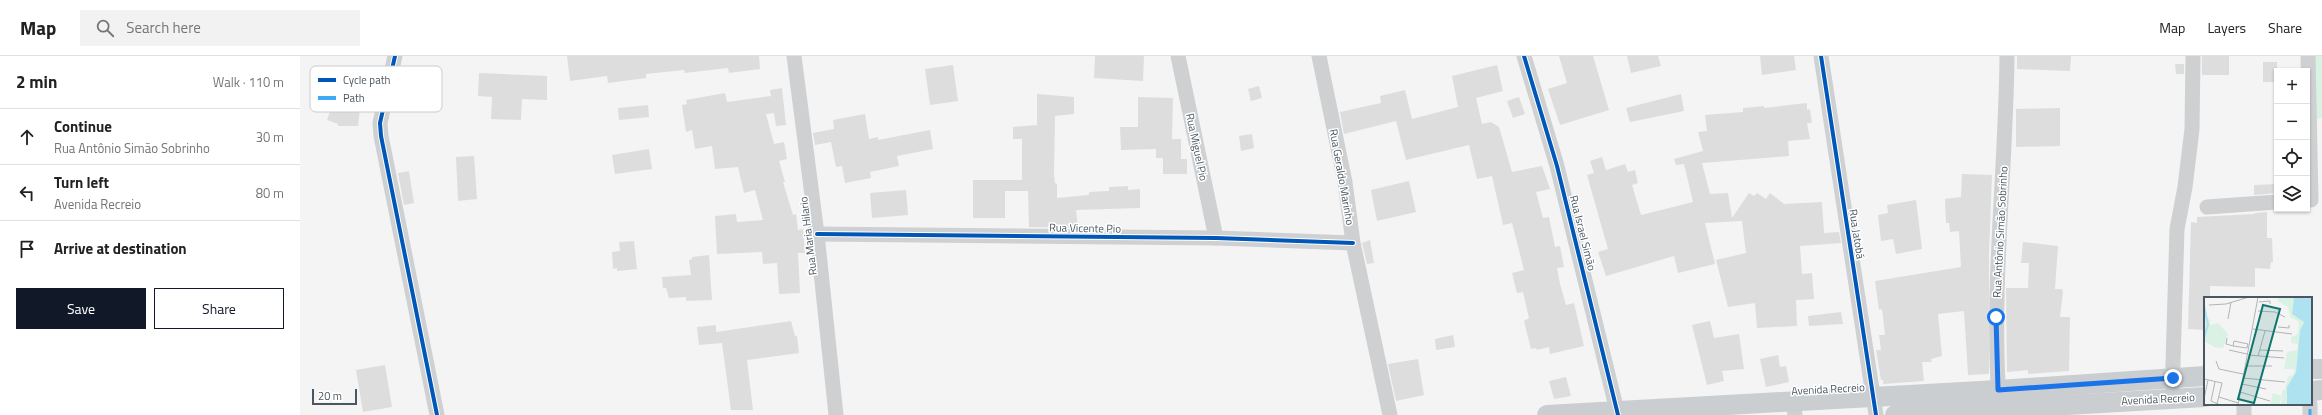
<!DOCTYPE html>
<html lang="en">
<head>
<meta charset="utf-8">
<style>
  :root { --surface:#fff; --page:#f2f2f2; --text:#222; --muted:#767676; --line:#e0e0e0; --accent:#111827 }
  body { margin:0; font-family:"Titillium Web",sans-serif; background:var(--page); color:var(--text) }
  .controls { position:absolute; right:12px; top:12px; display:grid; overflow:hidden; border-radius:0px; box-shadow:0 1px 3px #0004 }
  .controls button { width:36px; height:36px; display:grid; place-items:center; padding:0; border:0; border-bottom:1px solid var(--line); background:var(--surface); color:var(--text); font:20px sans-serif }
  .scale { position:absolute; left:12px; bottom:10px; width:45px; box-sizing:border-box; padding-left:4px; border:2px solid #4a5661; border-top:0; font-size:11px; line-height:14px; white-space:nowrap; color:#4a5661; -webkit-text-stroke:3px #fff; paint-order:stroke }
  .stop { position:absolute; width:12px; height:12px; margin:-9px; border:3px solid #1a73e8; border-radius:50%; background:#fff }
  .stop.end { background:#1a73e8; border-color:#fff; box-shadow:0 1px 4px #0008 }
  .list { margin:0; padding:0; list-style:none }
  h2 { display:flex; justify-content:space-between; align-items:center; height:52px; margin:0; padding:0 16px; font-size:17px }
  h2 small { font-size:13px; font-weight:400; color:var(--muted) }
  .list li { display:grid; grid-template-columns:26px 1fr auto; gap:12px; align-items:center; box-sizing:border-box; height:56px; padding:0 16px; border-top:1px solid var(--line) }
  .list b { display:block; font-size:15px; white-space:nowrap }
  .list p { margin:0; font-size:13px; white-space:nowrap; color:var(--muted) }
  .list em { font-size:13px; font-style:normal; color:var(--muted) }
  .actions { display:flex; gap:8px; padding:12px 16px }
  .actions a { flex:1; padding:9px 0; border:1px solid var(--accent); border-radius:0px; text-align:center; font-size:14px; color:var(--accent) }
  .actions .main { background:var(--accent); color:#fff }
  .icon { flex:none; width:22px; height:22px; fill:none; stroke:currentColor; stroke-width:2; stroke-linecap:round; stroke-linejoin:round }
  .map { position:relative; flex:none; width:2022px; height:359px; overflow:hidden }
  header { display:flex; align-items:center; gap:24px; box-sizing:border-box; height:56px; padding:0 20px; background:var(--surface); border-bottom:1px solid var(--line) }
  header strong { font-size:19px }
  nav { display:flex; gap:22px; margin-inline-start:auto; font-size:14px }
  .search { width:280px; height:36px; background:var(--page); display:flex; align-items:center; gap:10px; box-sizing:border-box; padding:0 14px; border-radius:0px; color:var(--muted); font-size:15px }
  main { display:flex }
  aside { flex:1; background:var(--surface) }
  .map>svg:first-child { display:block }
  .grass { fill:#d9f2e3 }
  .building { fill:#ddddde }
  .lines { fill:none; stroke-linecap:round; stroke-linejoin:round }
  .minor { stroke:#ced0d2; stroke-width:15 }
  .major { stroke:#caced1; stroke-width:20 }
  .quiet { stroke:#3fa9f5; stroke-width:3; stroke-dasharray:6 3; stroke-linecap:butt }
  .cycleway-casing { stroke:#fff; stroke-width:6 }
  .cycleway { stroke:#0057b8; stroke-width:4 }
  .route { stroke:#1a73e8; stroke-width:5 }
  .labels { text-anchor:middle; stroke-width:3; stroke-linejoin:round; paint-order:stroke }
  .street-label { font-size:11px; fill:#4a5661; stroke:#fff }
  .inset-river { fill:none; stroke:#aee2f0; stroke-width:2 }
  .inset-road { fill:none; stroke:#b0b5b9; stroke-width:1 }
  .view { fill:#0f766e; fill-opacity:0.15; stroke:#0f766e; stroke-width:2 }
  .inset-edge { fill:none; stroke:#4a5661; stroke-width:2 }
  .key { fill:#fff; stroke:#c9ccd0; stroke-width:1 }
  .key-label { font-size:11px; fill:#4a5661 }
</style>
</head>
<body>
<header>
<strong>Map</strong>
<div class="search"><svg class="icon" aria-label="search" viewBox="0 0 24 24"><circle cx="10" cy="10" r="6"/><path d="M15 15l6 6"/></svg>Search here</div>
<nav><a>Map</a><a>Layers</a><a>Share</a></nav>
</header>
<main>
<aside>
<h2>2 min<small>Walk · 110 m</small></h2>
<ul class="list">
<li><svg class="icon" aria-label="ahead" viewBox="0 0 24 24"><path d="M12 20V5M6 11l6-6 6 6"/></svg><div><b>Continue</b><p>Rua Antônio Simão Sobrinho</p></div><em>30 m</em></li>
<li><svg class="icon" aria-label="left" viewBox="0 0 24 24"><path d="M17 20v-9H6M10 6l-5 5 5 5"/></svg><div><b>Turn left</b><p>Avenida Recreio</p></div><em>80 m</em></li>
<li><svg class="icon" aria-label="arrive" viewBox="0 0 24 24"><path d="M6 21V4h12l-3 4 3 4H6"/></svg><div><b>Arrive at destination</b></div></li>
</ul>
<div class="actions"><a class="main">Save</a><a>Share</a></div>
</aside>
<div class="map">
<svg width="2022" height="359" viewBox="0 0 2022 359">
  <rect width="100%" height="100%" fill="#f4f4f4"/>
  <polygon class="grass" points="2015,0 2022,0 2022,62 2015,63"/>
  <g class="building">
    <polygon points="267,0 459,0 460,13 429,17 428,12 385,17 384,14 346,18 346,22 308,27 307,20 270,25"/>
    <polygon points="795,0 844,0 843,25 794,22"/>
    <polygon points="1259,0 1293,0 1309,54 1260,69 1248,33 1267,27"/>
    <polygon points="1327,0 1358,0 1361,10 1331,17"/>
    <polygon points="1460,0 1494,0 1496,14 1462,19"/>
    <polygon points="1717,0 1771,0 1770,15 1717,13"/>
    <rect x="1902" y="0" width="27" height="19"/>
    <rect x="1963" y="6" width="14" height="20"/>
    <polygon points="1875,8 1884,8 1884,18 1876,18"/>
    <polygon points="653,9 658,45 630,49 625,13"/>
    <polygon points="1197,9 1203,35 1176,42 1182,68 1191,66 1199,71 1212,116 1242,110 1250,133 1236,136 1243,162 1249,161 1255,191 1260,190 1264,211 1257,212 1260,228 1266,249 1274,247 1284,290 1250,298 1249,291 1237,294 1236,292 1231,293 1224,265 1229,262 1223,236 1217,237 1212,217 1224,214 1212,167 1203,169 1192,120 1177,123 1169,89 1106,104 1096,65 1044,78 1040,56 1081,47 1080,40 1105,34 1112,63 1158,51 1152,20"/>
    <polygon points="179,17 247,20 247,44 222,43 221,64 191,63 192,41 178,40"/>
    <polygon points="959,30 962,42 951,45 948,33"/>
    <polygon points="482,32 486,69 476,70 474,57 466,58 474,88 484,86 487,103 479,105 485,126 483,126 493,159 496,158 498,174 503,173 505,197 498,197 500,237 479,238 477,207 463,208 462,196 417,198 415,160 436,158 437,166 463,164 455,134 444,137 438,111 415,113 412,90 395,93 392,74 386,76 382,49 387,48 386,44 425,37 427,46 471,40 470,34"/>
    <polygon points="737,38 774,41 774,58 755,60 754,119 755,127 757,128 757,142 789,139 789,136 809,135 809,131 828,130 828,134 840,133 840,152 776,154 778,172 729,171 728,135 705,135 705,162 673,162 673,124 722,124 722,83 713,83 713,71 737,69"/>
    <polygon points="1381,38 1384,55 1330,66 1326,52"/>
    <polygon points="35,41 61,44 58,70 38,70 38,68 27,64"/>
    <polygon points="838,41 873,42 872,83 881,83 881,103 887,103 887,118 863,118 863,102 856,102 856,93 821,94 820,71 838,71"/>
    <polygon points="1219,41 1225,58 1213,62 1207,45"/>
    <polygon points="1507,47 1507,54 1510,53 1512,67 1507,67 1510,83 1488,85 1489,100 1402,107 1410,138 1428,137 1432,162 1449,137 1454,140 1457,137 1466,143 1470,137 1484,148 1522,146 1524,177 1539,176 1541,187 1500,190 1502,218 1512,217 1514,243 1496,244 1497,270 1457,272 1455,247 1428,251 1416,204 1446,197 1442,165 1405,167 1415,208 1378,217 1374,200 1306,220 1298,196 1308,193 1287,119 1294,117 1290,105 1302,101 1306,114 1325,108 1328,116 1335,114 1338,127 1332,129 1341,159 1393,146 1384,108 1376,109 1374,103 1403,95 1398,76 1407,75 1405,59 1443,56 1443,52 1464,50 1464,52"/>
    <polygon points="348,49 349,61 319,64 318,52"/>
    <polygon points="1760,52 1760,90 1716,91 1716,53"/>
    <polygon points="565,58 569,83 578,81 578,84 630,74 633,93 597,100 599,110 570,116 571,122 545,127 542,110 536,111 531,86 515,89 513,77 534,73 533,64"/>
    <polygon points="952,78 954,92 941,95 939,80"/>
    <polygon points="349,93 352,113 315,118 312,99"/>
    <polygon points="174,100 177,143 158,145 156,101"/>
    <polygon points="109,115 114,147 104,149 98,117"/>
    <polygon points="1662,118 1692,119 1689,197 1689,318 1668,319 1664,255 1638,258 1642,300 1631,303 1632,306 1622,306 1624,325 1583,328 1583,324 1581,324 1576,294 1581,294 1579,279 1585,279 1582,253 1579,254 1575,225 1661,211 1659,175 1650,176 1649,167 1646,167 1645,143 1661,141"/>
    <polygon points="1109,125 1116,156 1077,165 1071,134"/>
    <polygon points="1977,128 1977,137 1954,139 1954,129"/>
    <polygon points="606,134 608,159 572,162 570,137"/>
    <polygon points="1616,144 1622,193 1596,198 1593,183 1581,185 1578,159 1588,157 1587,149"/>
    <polygon points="1967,156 1967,182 1972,182 1973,206 1971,206 1970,213 1955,212 1955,231 1910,230 1910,242 1905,242 1905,274 1888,273 1891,166 1897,167 1897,161 1955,158 1955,157"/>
    <polygon points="1070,184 1074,207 1067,208 1062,187"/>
    <polygon points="334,185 337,213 317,215 317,212 313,213 312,196 320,195 319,186"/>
    <polygon points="1723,186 1758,190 1755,233 1762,233 1763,236 1760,261 1770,261 1769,315 1728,318 1728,314 1707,316 1706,232 1728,232 1729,207 1721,207"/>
    <polygon points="409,199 412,244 386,245 386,241 369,242 366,232 363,232 362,221 391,219 389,204 392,203 392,201"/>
    <polygon points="1541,256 1543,268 1509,270 1508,260"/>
    <polygon points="491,265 495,280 497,280 499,297 447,304 453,354 431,354 422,287 399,289 397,271 416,269 416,276"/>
    <polygon points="1410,265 1414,282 1439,278 1444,313 1422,315 1424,325 1407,329 1392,269"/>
    <polygon points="1153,279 1155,291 1136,294 1135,283"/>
    <polygon points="1478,299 1480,311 1486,310 1489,326 1466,331 1460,303"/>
    <polygon points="1118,303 1124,339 1096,345 1088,308"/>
    <polygon points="85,309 92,351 63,356 56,314"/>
    <polygon points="1266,321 1271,340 1254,343 1249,325"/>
  </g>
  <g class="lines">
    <g class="minor">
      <polyline points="95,0 80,67 81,80 137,359"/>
      <polyline points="494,0 517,178 536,359"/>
      <polyline points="878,0 916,182"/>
      <polyline points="1019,0 1045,126 1053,187 1090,359"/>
      <polyline points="1224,0 1257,110 1318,359"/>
      <polyline points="1521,0 1576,359"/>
      <polyline points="2008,0 2011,144"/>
      <polyline points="1907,151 1977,146"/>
      <polyline points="517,178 916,182 1053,187"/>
      <polyline points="1872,342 1877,173 1885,131 1892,73 1893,0"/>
      <polyline points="1493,344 1495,359"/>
      <path d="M1699 344C1691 229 1706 115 1707 0"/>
      <polyline points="1944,359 1944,348"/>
      <polyline points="2010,359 2010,348"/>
    </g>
    <g class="major">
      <polyline points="2011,313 2022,313"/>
      <polyline points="2011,335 2022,334"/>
      <polyline points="1247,359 1698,334 1905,320"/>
      <polyline points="1595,359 1905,341"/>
    </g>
    <polyline class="quiet" points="2010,359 2010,348"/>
    <defs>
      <g id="cycleway">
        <polyline points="95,0 80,67 81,80 137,359"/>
        <polyline points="1224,0 1257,110 1318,359"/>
        <polyline points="1521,0 1576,359"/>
        <polyline points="517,178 916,182 1053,187"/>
      </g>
    </defs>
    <use href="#cycleway" class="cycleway-casing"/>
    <use href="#cycleway" class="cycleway"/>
  </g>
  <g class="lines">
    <polyline class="route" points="1696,261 1698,334 1873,322"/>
  </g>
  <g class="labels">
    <g class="street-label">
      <text transform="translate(897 91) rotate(78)" y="4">Rua Miguel Pio</text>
      <text transform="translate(1042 121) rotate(80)" y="4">Rua Geraldo Marinho</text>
      <text transform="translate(785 172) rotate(1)" y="4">Rua Vicente Pio</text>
      <text transform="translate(1700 176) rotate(-87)" y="4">Rua Antônio Simão Sobrinho</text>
      <text transform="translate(1283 177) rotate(76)" y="4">Rua Israel Simão</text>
      <text transform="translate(1557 178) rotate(81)" y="4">Rua Jatobá</text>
      <text transform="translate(508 180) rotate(-97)" y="4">Rua Maria Hilario</text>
      <text transform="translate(1528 333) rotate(-3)" y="4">Avenida Recreio</text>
      <text transform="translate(1858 343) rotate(-3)" y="4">Avenida Recreio</text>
    </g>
  </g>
  <g transform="translate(1904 241)">
    <rect width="108" height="108" fill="#f4f4f4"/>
    <path d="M69 96 78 99 75 108H66Z" fill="#d9f2e3"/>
    <path d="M74 0H90L88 17 100 23 92 75 83 90V108H77L78 94 81 92 84 80 90 77V72H80L81 66 83 55 93 53 94 47 87 46V40L93 38 95 29 94 24 86 20 84 10 74 4ZM0 18 6 23V28L14 26 24 37 19 51 10 50 0 44Z" fill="#d9f2e3"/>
    <path d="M90 0H108V108H83V90L92 75 96 34 100 25 88 17Z" fill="#aee2f0"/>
    <path class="inset-river" d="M0 8 4 28 0 40"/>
    <path class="inset-road" d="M55 5 66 4V7M5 8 22 7 45 0M54 14 71 15 81 20M24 22 27 5M74 30 85 31V28M49 32 88 37M23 41 22 47 29 49M30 44 44 47 43 51 29 49ZM25 53 43 57M56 53 79 54M44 58 80 61M54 59 61 34M12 64 15 72 39 77M42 69H68M39 81 81 85M0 82 18 86 13 107M11 85 7 104 16 108M38 87 62 92M36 95 66 104M15 100 34 106M0 102 4 83M34 108 54 0"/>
    <path class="view" d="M59 8 76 12 50 106 34 102Z"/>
    <rect width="108" height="108" class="inset-edge"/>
  </g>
  <rect x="10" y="10" width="132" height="46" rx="6" class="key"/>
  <rect x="18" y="22" width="18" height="4" fill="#0057b8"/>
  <rect x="18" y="40" width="18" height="4" fill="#3fa9f5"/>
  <g class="key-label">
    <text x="43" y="28">Cycle path</text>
    <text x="43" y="46">Path</text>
  </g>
</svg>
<div class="controls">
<button>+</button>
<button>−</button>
<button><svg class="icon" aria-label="locate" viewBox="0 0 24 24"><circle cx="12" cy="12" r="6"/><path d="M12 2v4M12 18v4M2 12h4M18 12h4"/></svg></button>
<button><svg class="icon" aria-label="layers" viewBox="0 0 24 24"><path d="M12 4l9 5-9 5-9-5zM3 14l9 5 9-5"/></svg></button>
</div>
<div class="scale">20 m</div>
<div class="stop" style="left:1696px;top:261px"></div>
<div class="stop end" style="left:1873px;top:322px"></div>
</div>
</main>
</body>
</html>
